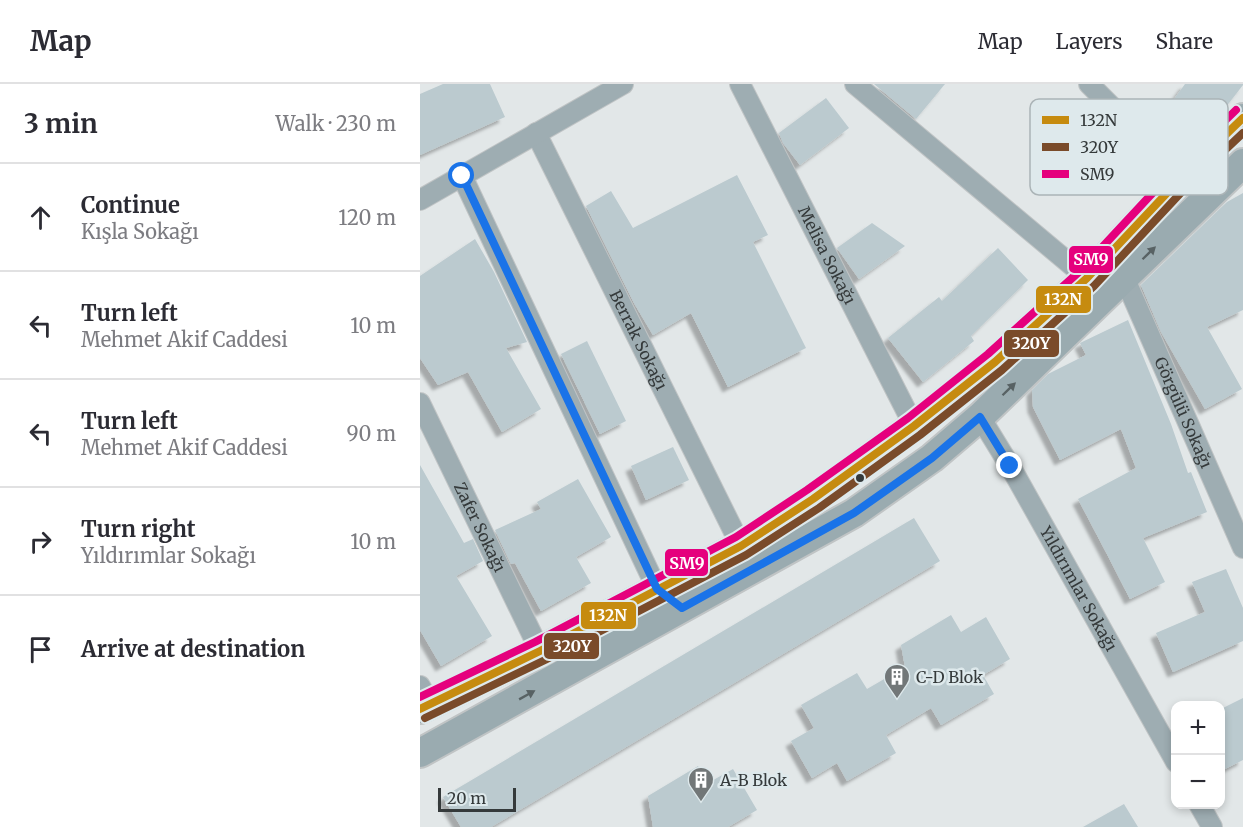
<!DOCTYPE html>
<html lang="en">
<head>
<meta charset="utf-8">
<style>
  :root { --surface:#fff; --page:#f2f2f3; --text:#2b2b33; --muted:#7c7c81; --line:#e1e1e2 }
  body { margin:0; font-family:Merriweather,serif; background:var(--page); color:var(--text) }
  .controls { position:absolute; right:18px; bottom:18px; display:grid; overflow:hidden; border-radius:12px; box-shadow:0 3px 9px #0003 }
  .controls button { width:54px; height:54px; display:grid; place-items:center; padding:0; border:0; border-bottom:2px solid var(--line); background:var(--surface); color:var(--text); font:30px sans-serif }
  .scale { position:absolute; left:18px; bottom:15px; width:78px; box-sizing:border-box; padding-left:6px; border:3px solid #353a3b; border-top:0; font-size:16px; line-height:21px; white-space:nowrap; color:#353a3b; -webkit-text-stroke:4px #dee9ec; paint-order:stroke }
  .stop { position:absolute; width:18px; height:18px; margin:-14px; border:4px solid #1a73e8; border-radius:50%; background:#fff }
  .stop.end { background:#1a73e8; border-color:#fff; box-shadow:0 2px 6px #0008 }
  .list { margin:0; padding:0; list-style:none }
  h2 { display:flex; justify-content:space-between; align-items:center; height:78px; margin:0; padding:0 24px; font-size:26px }
  h2 small { font-size:20px; font-weight:400; color:var(--muted) }
  .list li { display:grid; grid-template-columns:39px 1fr auto; gap:18px; align-items:center; box-sizing:border-box; height:108px; padding:0 24px; border-top:2px solid var(--line) }
  .list b { display:block; font-size:22px; white-space:nowrap }
  .list p { margin:0; font-size:20px; white-space:nowrap; color:var(--muted) }
  .list em { font-size:20px; font-style:normal; color:var(--muted) }
  .icon { flex:none; width:33px; height:33px; fill:none; stroke:currentColor; stroke-width:2; stroke-linecap:round; stroke-linejoin:round }
  .map { position:relative; flex:none; width:823px; height:743px; overflow:hidden }
  header { display:flex; align-items:center; gap:36px; box-sizing:border-box; height:84px; padding:0 30px; background:var(--surface); border-bottom:2px solid var(--line) }
  header strong { font-size:28px }
  nav { display:flex; gap:33px; margin-inline-start:auto; font-size:21px }
  main { display:flex }
  aside { flex:1; background:var(--surface) }
  .map>svg:first-child { display:block }
  .building { fill:#bbcacf; filter:url(#shadow) }
  .lines { fill:none; stroke-linecap:round; stroke-linejoin:round }
  .minor-casing { stroke:#c0c4c5; stroke-width:22 }
  .secondary-casing { stroke:#c0c4c5; stroke-width:32 }
  .minor { stroke:#9eadb2; stroke-width:20 }
  .secondary { stroke:#9aabb0; stroke-width:28 }
  .bus-1-casing { stroke:#dee9ec; stroke-width:12 }
  .bus-2-casing { stroke:#dee9ec; stroke-width:12 }
  .bus-3-casing { stroke:#dee9ec; stroke-width:12 }
  .bus-1 { stroke:#c68b0f; stroke-width:8 }
  .bus-2 { stroke:#7a4b2a; stroke-width:8 }
  .bus-3 { stroke:#e5007d; stroke-width:8 }
  .oneway { fill:#586264 }
  .route { stroke:#1a73e8; stroke-width:8 }
  .bus-dot { fill:#353a3b; stroke:#dee9ec; stroke-width:2 }
  .labels { text-anchor:middle; stroke-width:5; stroke-linejoin:round; paint-order:stroke }
  .street-label { font-size:16px; fill:#353a3b; stroke:#dee9ec }
  .poi-label { font-size:16px; fill:#353a3b; stroke:#dee9ec; text-anchor:start }
  .key { fill:#dee9ec; stroke:#abb4b7; stroke-width:1.5 }
  .key-label { font-size:16px; fill:#353a3b }
  .line-badge { stroke:#dee9ec; stroke-width:2 }
  .badge-label { font-size:16px; text-anchor:middle; font-weight:bold; fill:#fff }
</style>
</head>
<body>
<header>
<strong>Map</strong>
<nav><a>Map</a><a>Layers</a><a>Share</a></nav>
</header>
<main>
<aside>
<h2>3 min<small>Walk · 230 m</small></h2>
<ul class="list">
<li><svg class="icon" aria-label="ahead" viewBox="0 0 24 24"><path d="M12 20V5M6 11l6-6 6 6"/></svg><div><b>Continue</b><p>Kışla Sokağı</p></div><em>120 m</em></li>
<li><svg class="icon" aria-label="left" viewBox="0 0 24 24"><path d="M17 20v-9H6M10 6l-5 5 5 5"/></svg><div><b>Turn left</b><p>Mehmet Akif Caddesi</p></div><em>10 m</em></li>
<li><svg class="icon" aria-label="left" viewBox="0 0 24 24"><path d="M17 20v-9H6M10 6l-5 5 5 5"/></svg><div><b>Turn left</b><p>Mehmet Akif Caddesi</p></div><em>90 m</em></li>
<li><svg class="icon" aria-label="right" viewBox="0 0 24 24"><path d="M7 20v-9h11M14 6l5 5-5 5"/></svg><div><b>Turn right</b><p>Yıldırımlar Sokağı</p></div><em>10 m</em></li>
<li><svg class="icon" aria-label="arrive" viewBox="0 0 24 24"><path d="M6 21V4h12l-3 4 3 4H6"/></svg><div><b>Arrive at destination</b></div></li>
</ul>
</aside>
<div class="map">
<svg width="823" height="743" viewBox="0 0 823 743">
  <defs>
    <filter id="shadow"><feDropShadow dx="-5.5" dy="5.5" stdDeviation="1.5" flood-color="#0004"/></filter>
  </defs>
  <rect width="100%" height="100%" fill="#e2e7e8"/>
  <g class="building">
    <polygon points="23,0 70,0 85,33 0,71 0,10"/>
    <polygon points="454,0 525,0 496,35"/>
    <polygon points="765,0 823,0 823,1 791,42 778,54 744,29"/>
    <polygon points="406,14 429,44 380,81 363,59 359,49"/>
    <polygon points="317,91 348,151 333,158 386,264 308,303 271,229 233,251 214,219 166,122 191,107 213,144"/>
    <polygon points="823,109 823,226 787,243 822,305 785,325 741,248 721,201 807,118"/>
    <polygon points="452,139 485,162 439,195 417,164"/>
    <polygon points="55,155 74,188 107,258 86,264 121,325 82,348 48,288 18,301 0,274 0,192"/>
    <polygon points="578,164 608,196 551,252 554,257 503,298 468,254 519,213 522,217"/>
    <polygon points="708,236 751,340 768,389 771,388 787,428 723,454 745,498 710,515 688,472 658,415 716,384 701,345 640,376 613,323 612,306 628,290 666,271 660,259"/>
    <polygon points="167,257 206,337 180,350 141,270"/>
    <polygon points="253,363 269,396 226,416 211,382"/>
    <polygon points="0,381 44,459 53,455 63,477 36,492 72,552 21,582 0,546"/>
    <polygon points="158,395 191,453 156,473 171,499 121,527 95,479 91,480 75,446 121,425 117,418"/>
    <polygon points="494,434 520,477 71,743 41,743 23,713"/>
    <polygon points="806,485 823,524 823,557 753,588 736,549 785,528 772,498"/>
    <polygon points="531,531 541,548 566,533 590,575 563,591 574,610 521,641 511,624 466,651 476,669 427,697 417,679 392,694 371,657 394,644 381,621 437,589 447,605 485,583 481,561"/>
    <polygon points="823,614 823,676 801,687 801,625"/>
    <polygon points="278,682 288,699 313,685 337,726 308,743 233,743 228,712"/>
    <polygon points="704,720 718,743 663,743"/>
  </g>
  <g class="lines">
    <defs>
      <g id="minor">
        <path id="s1" d="M320 0 494 342"/>
        <polyline points="435,0 667,194"/>
        <polyline points="669,0 762,93"/>
        <path id="s2" d="M116 49 321 462"/>
        <polyline points="42,92 237,505"/>
        <polyline points="0,116 203,0"/>
        <path id="s3" d="M704 193 823 464"/>
        <path id="s4" d="M0 319 120 567"/>
        <path id="s5" d="M560 333 590 382 756 678"/>
        <polyline points="0,602 10,619"/>
        <polyline points="779,720 792,743"/>
      </g>
      <g id="secondary">
        <polyline points="0,625 120,567 321,462 393,415 494,342 575,278 667,194 762,93 823,34"/>
        <polyline points="0,669 434,429 512,374 560,333 823,79"/>
      </g>
    </defs>
    <use href="#minor" class="minor-casing"/>
    <use href="#secondary" class="secondary-casing"/>
    <use href="#minor" class="minor"/>
    <use href="#secondary" class="secondary"/>
    <defs>
      <polyline id="bus-1" points="0,625 120,567 321,462 393,415 494,342 575,278 667,194 762,93 823,34"/>
      <polyline id="bus-2" points="5,634 125,576 326,471 399,424 500,351 582,286 674,202 769,100 823,49"/>
      <polyline id="bus-3" points="0,613 115,558 316,453 387,406 488,334 568,270 660,187 754,86 816,26"/>
    </defs>
    <use href="#bus-1" class="bus-1-casing"/>
    <use href="#bus-2" class="bus-2-casing"/>
    <use href="#bus-3" class="bus-3-casing"/>
    <use href="#bus-1" class="bus-1"/>
    <use href="#bus-2" class="bus-2"/>
    <use href="#bus-3" class="bus-3"/>
  </g>
  <defs><path id="oneway-solid" d="M-6-.8H1V-3.2L6.5 0L1 3.2V.8H-6Z" transform="scale(1.5)"/></defs>
  <g class="oneway">
    <use href="#oneway-solid" transform="translate(729 169) rotate(-44)"/>
    <use href="#oneway-solid" transform="translate(589 305) rotate(-44)"/>
    <use href="#oneway-solid" transform="translate(107 611) rotate(-29)"/>
  </g>
  <g class="lines">
    <polyline class="route" points="42,92 237,505 262,524 434,429 512,374 560,333 590,382"/>
  </g>
  <defs>
    <symbol id="building-pin" viewBox="-11 -11 22 30"><path d="M0 17L-7.5 6A9.5 9.5 0 1 1 7.5 6Z" fill="#727778" stroke="#dee9ec"/><path d="M-4-6H4V6H1V3H-1V6H-4ZM-2.5-4.3h1.7v1.8h-1.7ZM.8-4.3h1.7v1.8H.8ZM-2.5-1h1.7V.8h-1.7ZM.8-1h1.7V.8H.8Z" fill="#fff"/></symbol>
  </defs>
  <g fill-rule="evenodd">
    <use href="#building-pin" x="462" y="578" width="30" height="40"/>
    <use href="#building-pin" x="266" y="681" width="30" height="40"/>
  </g>
  <circle class="bus-dot" cx="440" cy="394" r="5"/>
  <g class="labels">
    <g class="street-label">
      <text dy="6" stroke="none"><textPath href="#s1" startOffset="192">Melisa Sokağı</textPath></text>
      <text dy="6" stroke="none"><textPath href="#s2" startOffset="231">Berrak Sokağı</textPath></text>
      <text dy="6" stroke="none"><textPath href="#s3" startOffset="148">Görgülü Sokağı</textPath></text>
      <text dy="6" stroke="none"><textPath href="#s4" startOffset="138">Zafer Sokağı</textPath></text>
      <text dy="6" stroke="none"><textPath href="#s5" startOffset="198">Yıldırımlar Sokağı</textPath></text>
    </g>
    <g class="poi-label">
      <text x="496" y="599">C-D Blok</text>
      <text x="300" y="702">A-B Blok</text>
    </g>
  </g>
  <rect x="610" y="15" width="198" height="96" rx="9" class="key"/>
  <rect x="622" y="32" width="27" height="8" fill="#c68b0f"/>
  <rect x="622" y="59" width="27" height="8" fill="#7a4b2a"/>
  <rect x="622" y="86" width="27" height="8" fill="#e5007d"/>
  <g class="key-label">
    <text x="660" y="42">132N</text>
    <text x="660" y="69">320Y</text>
    <text x="660" y="96">SM9</text>
  </g>
  <g class="line-badge">
    <rect x="648" y="161" width="46" height="29" rx="6" fill="#e5007d"/>
    <rect x="615" y="201" width="57" height="29" rx="6" fill="#c68b0f"/>
    <rect x="583" y="245" width="57" height="29" rx="6" fill="#7a4b2a"/>
    <rect x="244" y="464" width="45" height="29" rx="6" fill="#e5007d"/>
    <rect x="160" y="517" width="57" height="29" rx="6" fill="#c68b0f"/>
    <rect x="123" y="548" width="57" height="28" rx="6" fill="#7a4b2a"/>
  </g>
  <g class="badge-label">
    <text x="671" y="181">SM9</text>
    <text x="643" y="221">132N</text>
    <text x="611" y="265">320Y</text>
    <text x="267" y="485">SM9</text>
    <text x="188" y="537">132N</text>
    <text x="152" y="568">320Y</text>
  </g>
</svg>
<div class="controls">
<button>+</button>
<button>−</button>
</div>
<div class="scale">20 m</div>
<div class="stop" style="left:42px;top:92px"></div>
<div class="stop end" style="left:590px;top:382px"></div>
</div>
</main>
</body>
</html>
